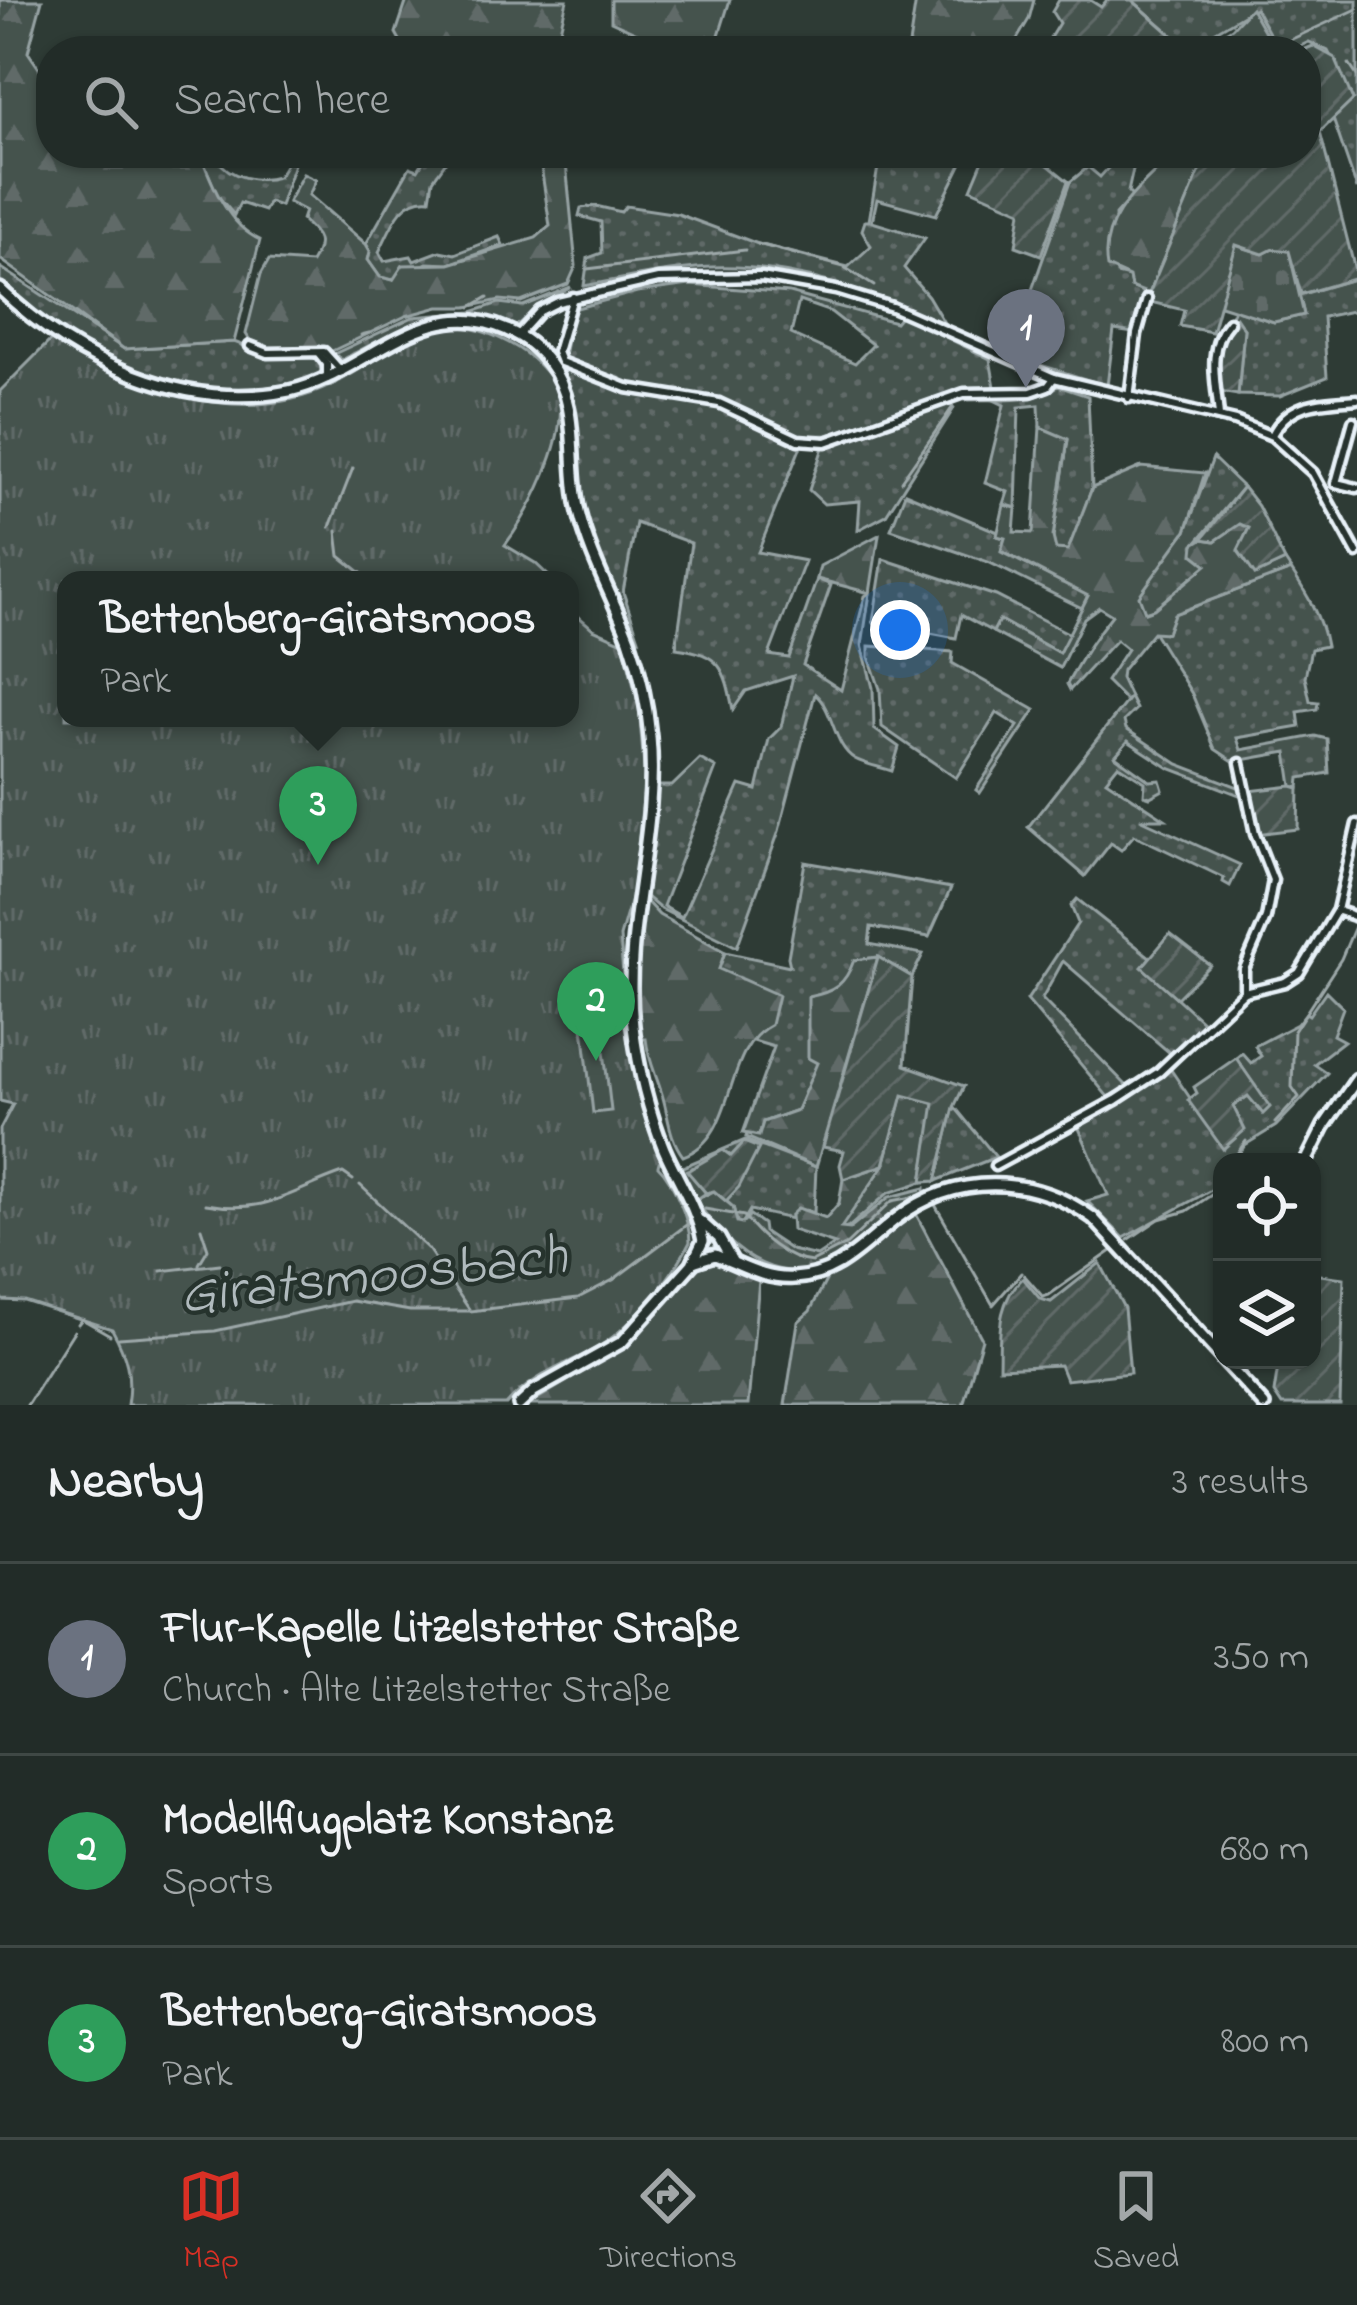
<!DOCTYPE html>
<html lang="en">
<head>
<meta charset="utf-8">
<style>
  :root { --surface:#222c28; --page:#2e3834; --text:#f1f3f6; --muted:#a2a7a8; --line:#3f4845; --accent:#d93025 }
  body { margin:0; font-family:"Indie Flower",sans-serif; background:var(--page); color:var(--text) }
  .controls { position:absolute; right:36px; bottom:36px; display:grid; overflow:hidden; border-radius:24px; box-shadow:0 3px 9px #0004 }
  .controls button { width:108px; height:108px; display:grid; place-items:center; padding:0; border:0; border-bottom:3px solid var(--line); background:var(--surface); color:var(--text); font:60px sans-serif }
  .you { position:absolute; left:900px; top:630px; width:42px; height:42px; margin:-30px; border:9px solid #fff; border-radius:50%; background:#1a73e8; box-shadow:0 0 0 18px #1a73e833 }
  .badge { display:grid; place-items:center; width:78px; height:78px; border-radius:50%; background:var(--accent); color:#fff; font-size:39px; font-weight:700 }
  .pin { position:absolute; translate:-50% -99px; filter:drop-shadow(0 3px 6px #0008) }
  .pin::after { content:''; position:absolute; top:63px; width:42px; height:36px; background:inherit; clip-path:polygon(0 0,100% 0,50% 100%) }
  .popup { position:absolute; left:57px; top:571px; width:522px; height:156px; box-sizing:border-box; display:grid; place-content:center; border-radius:24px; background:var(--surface); filter:drop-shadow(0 3px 9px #0005); font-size:39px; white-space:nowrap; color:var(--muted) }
  .popup b { font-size:45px; color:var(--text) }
  .popup::after { content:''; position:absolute; left:50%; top:100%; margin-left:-24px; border:24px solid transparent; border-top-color:var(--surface) }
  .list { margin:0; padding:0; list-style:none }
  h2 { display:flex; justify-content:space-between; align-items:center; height:156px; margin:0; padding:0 48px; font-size:51px }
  h2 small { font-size:39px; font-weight:400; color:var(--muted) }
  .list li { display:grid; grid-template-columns:78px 1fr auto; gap:36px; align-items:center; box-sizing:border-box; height:192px; padding:0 48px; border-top:3px solid var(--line) }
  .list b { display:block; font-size:45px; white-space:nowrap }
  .list p { margin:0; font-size:39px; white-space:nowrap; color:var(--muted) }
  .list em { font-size:39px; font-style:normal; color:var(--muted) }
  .icon { flex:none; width:66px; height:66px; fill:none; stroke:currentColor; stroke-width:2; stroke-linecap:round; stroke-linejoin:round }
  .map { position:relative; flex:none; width:1357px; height:1405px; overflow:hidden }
  .search { position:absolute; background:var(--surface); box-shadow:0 3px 9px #0004; left:36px; right:36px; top:36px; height:132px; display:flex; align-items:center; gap:30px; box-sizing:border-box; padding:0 42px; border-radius:48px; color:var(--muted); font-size:45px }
  .sheet { height:732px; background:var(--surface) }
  nav { display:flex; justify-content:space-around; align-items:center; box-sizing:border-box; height:168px; border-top:3px solid var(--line); background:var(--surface); font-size:33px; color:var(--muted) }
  nav a { display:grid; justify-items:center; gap:6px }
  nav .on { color:var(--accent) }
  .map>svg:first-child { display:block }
  .grass { fill:url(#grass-dots); stroke:#96a2a3; stroke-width:3; fill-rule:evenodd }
  .forest { fill:url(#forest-firs); stroke:#96a2a3; stroke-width:3 }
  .cemetery { fill:url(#cemetery-stones); stroke:#96a2a3; stroke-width:3 }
  .park { fill:url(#park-tufts); stroke:#96a2a3; stroke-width:3 }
  .garden { fill:url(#garden-furrows); stroke:#96a2a3; stroke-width:3 }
  .pitch { fill:#45524e; stroke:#96a2a3; stroke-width:3 }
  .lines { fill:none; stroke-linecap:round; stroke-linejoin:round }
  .stream { stroke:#9da8a9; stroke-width:3 }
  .minor-casing { stroke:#e8f1f8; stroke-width:15 }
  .major-casing { stroke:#e8f1f8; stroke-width:18 }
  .minor { stroke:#26332d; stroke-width:6 }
  .major { stroke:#26332d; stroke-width:9 }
  .labels { text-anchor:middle; stroke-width:9; stroke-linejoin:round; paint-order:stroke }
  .water-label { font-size:57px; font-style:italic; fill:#b0babd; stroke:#26332d }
</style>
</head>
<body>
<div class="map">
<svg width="1357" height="1405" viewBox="0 0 1357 1405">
  <defs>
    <pattern id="grass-dots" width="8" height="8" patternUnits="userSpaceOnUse" patternTransform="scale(3)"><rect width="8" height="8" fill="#45524e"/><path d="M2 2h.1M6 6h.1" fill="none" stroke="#606b68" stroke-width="1.8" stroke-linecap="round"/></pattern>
    <pattern id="forest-firs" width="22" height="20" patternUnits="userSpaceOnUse" patternTransform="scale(3)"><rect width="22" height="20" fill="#45524e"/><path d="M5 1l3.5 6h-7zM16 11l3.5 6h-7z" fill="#606b68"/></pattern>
    <pattern id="cemetery-stones" width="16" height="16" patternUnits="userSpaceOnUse" patternTransform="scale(3)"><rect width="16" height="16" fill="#45524e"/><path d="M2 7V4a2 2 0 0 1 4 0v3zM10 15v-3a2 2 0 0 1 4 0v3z" fill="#606b68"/></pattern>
    <pattern id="park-tufts" width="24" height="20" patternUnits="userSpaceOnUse" patternTransform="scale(3)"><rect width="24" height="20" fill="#45524e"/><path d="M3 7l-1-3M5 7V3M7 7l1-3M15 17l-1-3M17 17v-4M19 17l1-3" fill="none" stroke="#606b68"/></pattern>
    <pattern id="garden-furrows" width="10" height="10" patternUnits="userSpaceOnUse" patternTransform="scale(3)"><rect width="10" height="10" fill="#45524e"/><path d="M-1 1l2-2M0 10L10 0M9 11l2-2" fill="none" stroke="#606b68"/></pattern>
  </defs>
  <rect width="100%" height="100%" fill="#2e3b35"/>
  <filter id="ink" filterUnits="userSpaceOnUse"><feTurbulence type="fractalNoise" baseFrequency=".00833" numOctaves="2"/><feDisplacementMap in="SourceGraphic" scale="24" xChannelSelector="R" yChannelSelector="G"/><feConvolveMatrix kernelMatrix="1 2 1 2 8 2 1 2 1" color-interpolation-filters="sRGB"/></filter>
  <g filter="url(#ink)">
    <g class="grass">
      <polygon points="1132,0 1357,0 1357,189 1333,119 1353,100 1328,51 1309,42 1290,51 1279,51 1255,8 1187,48"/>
      <path d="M200 153H221L217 159C230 178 257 183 278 177L287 162 294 164 280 206 269 202 264 211 240 203 234 215 217 195Z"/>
      <path d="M412 153H444L447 160 433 180 430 199C400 196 391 229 379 252L384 261 411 256 414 261 440 251 455 254 499 237 503 245 449 264 427 263 393 280 380 277 368 260 370 251 366 244 410 167 418 170 423 162Z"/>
      <path d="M885 153H967L936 215 877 199 872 222 925 238 904 268 928 296 944 323C870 293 794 264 712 267 669 269 626 278 584 286L588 258 602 253 601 222 579 216 581 208 596 206 621 212 626 206 678 214 758 244 848 267 871 246 862 230 865 221H869L879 161 883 162Z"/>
      <polygon points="1122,153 1142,153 1134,165 1128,192 1132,196 1115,215 1117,274 1129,277 1131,287 1145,293 1134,333 1114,330 1107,386 1009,355 1070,182 1088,167 1100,177"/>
      <path d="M0 267 124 349 234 342 269 355 317 358 322 370 319 376C200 415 88 363 0 283Z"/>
      <polygon points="1357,278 1357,310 1323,317 1327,377 1280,396 1238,395 1244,329 1231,316 1234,309 1274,322 1304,315 1299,295"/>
      <path d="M690 285 789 293 895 322 901 315 990 359 995 387 955 393 947 399 954 408 886 515 858 530 860 501 824 504 809 490 824 444 877 420 827 435 799 436 722 401 627 385 563 361 573 309 637 292ZM799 301 831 312 873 345 855 363 791 334Z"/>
      <path d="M571 287 536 308 514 328C452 299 397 330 342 360L334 354 413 317 472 312 499 303 523 306Z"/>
      <path d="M555 362 628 394 719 407 803 441 758 552 805 561 769 655 789 658 817 579 831 585 803 665 841 690 865 596 870 593 862 645 873 688 874 729 899 747 892 771C881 767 866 765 855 759 833 746 834 710 815 694L779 831 737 947 659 908 645 896 646 889 640 885 655 776 659 786H672L700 759 716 768 663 906 682 917 740 785 757 790 769 739 781 727 793 676 746 691 733 710C725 668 721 654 676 648L691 543 636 523 623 592 639 639 634 638 582 510 564 381Z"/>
      <polygon points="1058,386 1088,396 1092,488 1068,551 1055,549 1053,537 1068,440 1040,427 1039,405 1019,407 1016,508 1004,504 1008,492 985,483 1004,405 992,399 992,395 1040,394"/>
      <polygon points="1213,458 1243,487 1194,545 1207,565 1154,609 1145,612 1138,596 1157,565 1186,531"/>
      <polygon points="905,493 998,532 997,536 1005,538 1001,552 1088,595 1082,608 988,562 891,529"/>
      <polygon points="883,559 996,596 1070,634 1059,653 1000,620 993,632 961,615 956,638 873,622"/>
      <path d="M1291 570C1307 594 1321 617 1326 646L1311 649 1305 677 1310 701 1318 702 1317 709 1298 712 1300 727 1237 738 1241 750 1315 736 1327 739 1329 773 1300 778 1299 788 1292 786 1287 752 1242 760 1239 765 1215 749 1192 694 1153 631 1167 633 1173 614Z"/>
      <polygon points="869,646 953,652 952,663 1035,710 980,793 976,790 1018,726 997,713 956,778 882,727 880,689 869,657"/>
      <polygon points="1130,697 1136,709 1124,721 1126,729 1178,764 1241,788 1242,796 1169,768 1128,741 1115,756 1150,781 1160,780 1163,790 1150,797 1144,795 1145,782 1118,765 1106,780 1165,819 1140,819 1240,865 1230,886 1223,882 1224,878 1134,835 1121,850 1111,843 1085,876 1028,827"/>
      <polygon points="805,862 951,888 929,937 871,927 869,944 923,954 912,977 878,957 855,960 846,983 826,994 818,1063 797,1110 763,1122 759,1136 743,1133 774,1047 750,1040 767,1026 718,969 725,952 790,966 788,957"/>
      <polygon points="1077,899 1150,957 1143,967 1204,1023 1171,1054 1063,961 1042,999 1128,1087 1108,1097 1027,1000 1078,923 1071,906"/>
      <polygon points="1326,991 1343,1008 1333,1035 1344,1041 1314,1064 1327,1073 1276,1126 1245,1145 1234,1162 1222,1162 1222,1176 1211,1190 1124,1238 1087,1201 1108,1195 1078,1126 1169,1067 1224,1148 1232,1107 1248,1096 1269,1107 1236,1058 1242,1053 1251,1063 1261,1056 1255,1046 1297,1024 1306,1013 1309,1015"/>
      <polygon points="903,1094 935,1104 922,1182 888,1193 848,1228 839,1228 884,1165"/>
      <polygon points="954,1106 996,1157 936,1181"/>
      <polygon points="745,1140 816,1167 814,1213 806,1210 791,1215 791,1219 750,1210 742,1224 737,1222 733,1207 726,1201 735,1187 744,1143 731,1157 687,1170 706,1193 696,1200 680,1168"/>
    </g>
    <g class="forest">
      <path d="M0 0H42L28 52 51 86V153H200C212 184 228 226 260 240L234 342 124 349 0 259Z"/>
      <polygon points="407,0 567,0 555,51 490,51 485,40 469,51 406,51 396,33"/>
      <polygon points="611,0 730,0 714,51 677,51 611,21"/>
      <polygon points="916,0 1034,0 1029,19 1010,51 908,51"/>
      <polygon points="1251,8 1276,51 1194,51 1232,28"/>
      <path d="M539 153H565L576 266 568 284 521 302 500 300 467 307H439L406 316 332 351 313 347 295 351 264 348 251 342 246 334 261 274 269 260 311 263C324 242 320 237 302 220L305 211 288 202 303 174 316 180 309 195 366 244 370 251 368 260 380 277 393 280 403 265 449 264 536 238 550 226Z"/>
      <path d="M1175 153H1215L1199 173 1149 294 1131 287 1129 277 1107 267C1098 217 1143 185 1175 153Z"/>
      <path d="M1040 427 1068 439 1053 537 1056 549 1068 550 1092 488 1141 467 1205 473 1186 531 1139 596 1145 612 1154 609 1207 565 1193 554 1194 544 1202 539 1215 541 1240 523 1249 528 1238 551 1255 574 1285 561 1291 570 1174 614 1167 633 1153 632 1122 670 1121 678 1130 697 1126 701 1106 681 1127 649 1116 640 1070 690 1067 684C1081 658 1093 638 1112 615L1099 607 1084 618 1060 668 993 632 999 620 1059 653 1088 596 1001 551 1005 538 997 536 1004 505 1016 508 1014 532 1033 533Z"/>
      <polygon points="879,535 870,593 817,579 820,566"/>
      <path d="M645 900 659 915 725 952 719 969 778 995 771 1025C721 1050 739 1136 683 1156 667 1135 669 1112 660 1088 654 1070 648 1058 646 1039H640L635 979Z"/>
      <path d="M878 957 816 1167 746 1137 747 1134 759 1136 763 1122 797 1110 817 1063 808 1058V997C834 992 845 985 854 960Z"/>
      <path d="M884 1165 841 1228 850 1229 889 1197 925 1188V1194C899 1212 876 1235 851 1252 785 1297 732 1256 696 1200L714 1191 733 1207 737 1222 742 1223 750 1215 763 1224 764 1232 791 1250 817 1256 835 1244 792 1230 791 1215 798 1208 826 1218 839 1203 843 1179Z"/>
      <path d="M916 1214 982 1339 963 1405H785L798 1322 810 1311 832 1269C865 1256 885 1229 916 1214Z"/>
      <polygon points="702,1261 716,1262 759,1280 748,1405 527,1405 628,1345"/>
    </g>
    <polygon class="cemetery" points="1235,245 1263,254 1273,249 1289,251 1304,315 1274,322 1217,304"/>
    <path class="park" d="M447 326C470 326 488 332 509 343 528 353 555 375 559 396 568 439 530 512 505 545L535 563 553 580H66V718H570V609L593 629 623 642 639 707 645 780 633 892 620 937 624 987 619 996 638 1093 665 1163 659 1162 658 1166C673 1180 690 1222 690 1242 673 1277 629 1330 595 1349 563 1366 530 1377 506 1405H127C132 1375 127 1356 112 1329L24 1301 2 1300 0 1293V1129L13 1104 0 1101V391L52 339C131 389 242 430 332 385 370 366 405 335 447 326Z"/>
    <g class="garden">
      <polygon points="1059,0 1090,0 1101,7 1107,0 1132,0 1190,51 1042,51 1059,23 1052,12"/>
      <polygon points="1313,46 1335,58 1353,100 1320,132 1357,278 1301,294 1289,251 1273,249 1263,254 1236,245 1212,332 1180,326 1184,310 1146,301 1199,173 1215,153 1306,153 1306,51 1301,51"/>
      <polygon points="986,153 1033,153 1068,181 1041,255 1016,246 1021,211 971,189"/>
      <path d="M1236 317 1244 329 1238 395 1219 392C1211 366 1213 334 1236 317Z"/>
      <polygon points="1243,487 1258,506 1285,561 1255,575 1238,550 1249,528 1240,524 1215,541 1202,539"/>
      <polygon points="1292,786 1299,788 1298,829 1255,834 1249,791"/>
      <polygon points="1170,934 1210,965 1177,998 1142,967"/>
      <polygon points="878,957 912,977 905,1065 964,1086 954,1107 936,1181 922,1182 934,1103 903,1095 884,1165 843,1179 840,1165 844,1151 823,1147"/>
      <polygon points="1236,1058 1270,1107 1263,1114 1248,1096 1233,1106 1245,1130 1223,1149 1188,1100 1197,1093 1194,1087"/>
      <polygon points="744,1142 759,1148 739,1187 726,1201 714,1191 706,1193 687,1171 723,1150 731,1156"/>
      <path d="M1100 1263 1124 1308 1130 1373 1066 1380 1060 1365 999 1368C1000 1335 996 1302 1023 1278L1040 1299 1051 1302Z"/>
      <polygon points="1312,1274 1344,1278 1340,1405 1282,1405 1274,1393 1279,1360 1312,1360"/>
    </g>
    <polygon class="pitch" points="599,1008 611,1111 593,1113 581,1010"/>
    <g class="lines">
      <g class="stream">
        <polyline points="1279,45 1357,9"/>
        <polyline points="1349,64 1357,76"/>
        <polyline points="758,244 844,267 874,286"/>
        <polyline points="587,269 745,250"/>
        <polyline points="471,307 488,297"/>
        <polyline points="361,335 369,333"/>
        <path d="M963 400C996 398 1030 406 1058 386"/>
        <polyline points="901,481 952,408"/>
        <polyline points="330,527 353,468"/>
        <polyline points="337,531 340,556 370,580"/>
        <polyline points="1275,1123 1299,1097 1292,1087 1294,1031 1341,959 1356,924"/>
        <polyline points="1231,1162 1246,1141"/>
        <polyline points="360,1185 428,1249 469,1309"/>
        <polyline points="934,1203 993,1305 1021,1273"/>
        <path d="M206 1204C267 1215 288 1192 343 1173L353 1180"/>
        <path d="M705 1209 744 1216C759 1236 786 1260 812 1262L847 1244 892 1201 923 1195"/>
        <polyline points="1128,1240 1159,1219 1187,1211 1222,1188"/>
        <polyline points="199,1264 208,1249 201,1228"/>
        <polyline points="161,1271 220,1264"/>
        <polyline points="1024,1275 1043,1297 1049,1295 1116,1248"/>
        <polyline points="78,1324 82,1319 110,1335"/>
        <polyline points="119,1338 215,1331 352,1301 410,1311 470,1311 578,1298 613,1280 689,1223"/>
        <polyline points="27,1405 74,1331"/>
      </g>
      <defs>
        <g id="minor">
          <polyline points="573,297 557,352 561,362 627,388 719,403 798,440 826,442 964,393 1031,392 1048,386 1054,378"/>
          <polyline points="518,335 540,311 558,302 658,279 761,277 836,290 892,307 1054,378 1235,421 1272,436 1313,473 1357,553"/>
          <polyline points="250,346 268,353 324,352 342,372"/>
          <polyline points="319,354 327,364 327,379"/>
          <polyline points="1129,398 1137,334 1147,299"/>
          <path d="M1219 417C1217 385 1205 349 1229 322"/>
          <path d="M1272 435C1290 400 1323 402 1357 399"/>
          <polyline points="1336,483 1353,421"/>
          <polyline points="1336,483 1357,488"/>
          <polyline points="1240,763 1255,834 1273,880 1266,918 1244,969 1244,992"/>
          <polyline points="1338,911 1357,917"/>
          <polyline points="995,1166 1116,1100 1159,1072 1244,992 1285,982 1299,973 1337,910 1357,824"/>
        </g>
        <g id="major">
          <path d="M0 289C75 361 184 412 289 391 365 375 424 292 507 330 524 337 538 348 549 363 582 406 567 463 579 512 590 557 613 597 629 639 640 670 647 704 650 737 659 834 622 928 633 1026 638 1068 648 1110 664 1149 677 1179 697 1208 703 1241L692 1264 622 1342 534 1391 519 1405"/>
          <polyline points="1306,1162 1324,1126 1357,1079"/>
          <polyline points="700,1221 719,1238 732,1261"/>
          <path d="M696 1261 715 1255C741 1265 764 1280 794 1278 838 1276 864 1244 896 1219 956 1172 1032 1175 1093 1218L1222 1358"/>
          <polyline points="1223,1360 1264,1405"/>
        </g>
      </defs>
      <use href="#minor" class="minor-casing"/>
      <use href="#major" class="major-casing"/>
      <use href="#minor" class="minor"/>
      <use href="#major" class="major"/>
    </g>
  </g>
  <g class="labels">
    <g class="water-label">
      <text transform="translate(373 1272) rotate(-6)" y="20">Giratsmoosbach</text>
    </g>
  </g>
</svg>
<div class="controls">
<button><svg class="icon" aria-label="locate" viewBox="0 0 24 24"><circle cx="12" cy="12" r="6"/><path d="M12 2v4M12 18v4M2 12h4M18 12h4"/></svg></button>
<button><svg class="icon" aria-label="layers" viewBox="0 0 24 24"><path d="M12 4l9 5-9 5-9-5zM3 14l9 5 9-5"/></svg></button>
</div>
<div class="you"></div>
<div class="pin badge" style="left:1026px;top:388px;background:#6b7280">1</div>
<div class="pin badge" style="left:596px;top:1061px;background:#2e9e5b">2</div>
<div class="pin badge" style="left:318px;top:865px;background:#2e9e5b">3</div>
<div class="popup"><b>Bettenberg-Giratsmoos</b>Park</div>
<div class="search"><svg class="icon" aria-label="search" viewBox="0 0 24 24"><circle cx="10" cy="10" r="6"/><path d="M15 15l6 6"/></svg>Search here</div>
</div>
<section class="sheet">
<h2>Nearby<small>3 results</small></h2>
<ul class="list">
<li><span class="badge" style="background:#6b7280">1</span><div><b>Flur-Kapelle Litzelstetter Straße</b><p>Church · Alte Litzelstetter Straße</p></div><em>350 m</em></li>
<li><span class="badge" style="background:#2e9e5b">2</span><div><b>Modellflugplatz Konstanz</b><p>Sports</p></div><em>680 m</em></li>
<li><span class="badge" style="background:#2e9e5b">3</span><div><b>Bettenberg-Giratsmoos</b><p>Park</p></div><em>800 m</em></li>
</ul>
</section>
<nav>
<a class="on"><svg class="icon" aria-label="map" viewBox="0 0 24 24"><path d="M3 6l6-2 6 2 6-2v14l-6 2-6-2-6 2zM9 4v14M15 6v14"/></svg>Map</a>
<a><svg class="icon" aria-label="directions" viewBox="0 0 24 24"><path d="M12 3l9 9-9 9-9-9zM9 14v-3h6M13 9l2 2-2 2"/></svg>Directions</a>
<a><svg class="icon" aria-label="saved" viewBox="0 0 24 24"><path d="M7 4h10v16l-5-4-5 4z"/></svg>Saved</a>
</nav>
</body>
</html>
